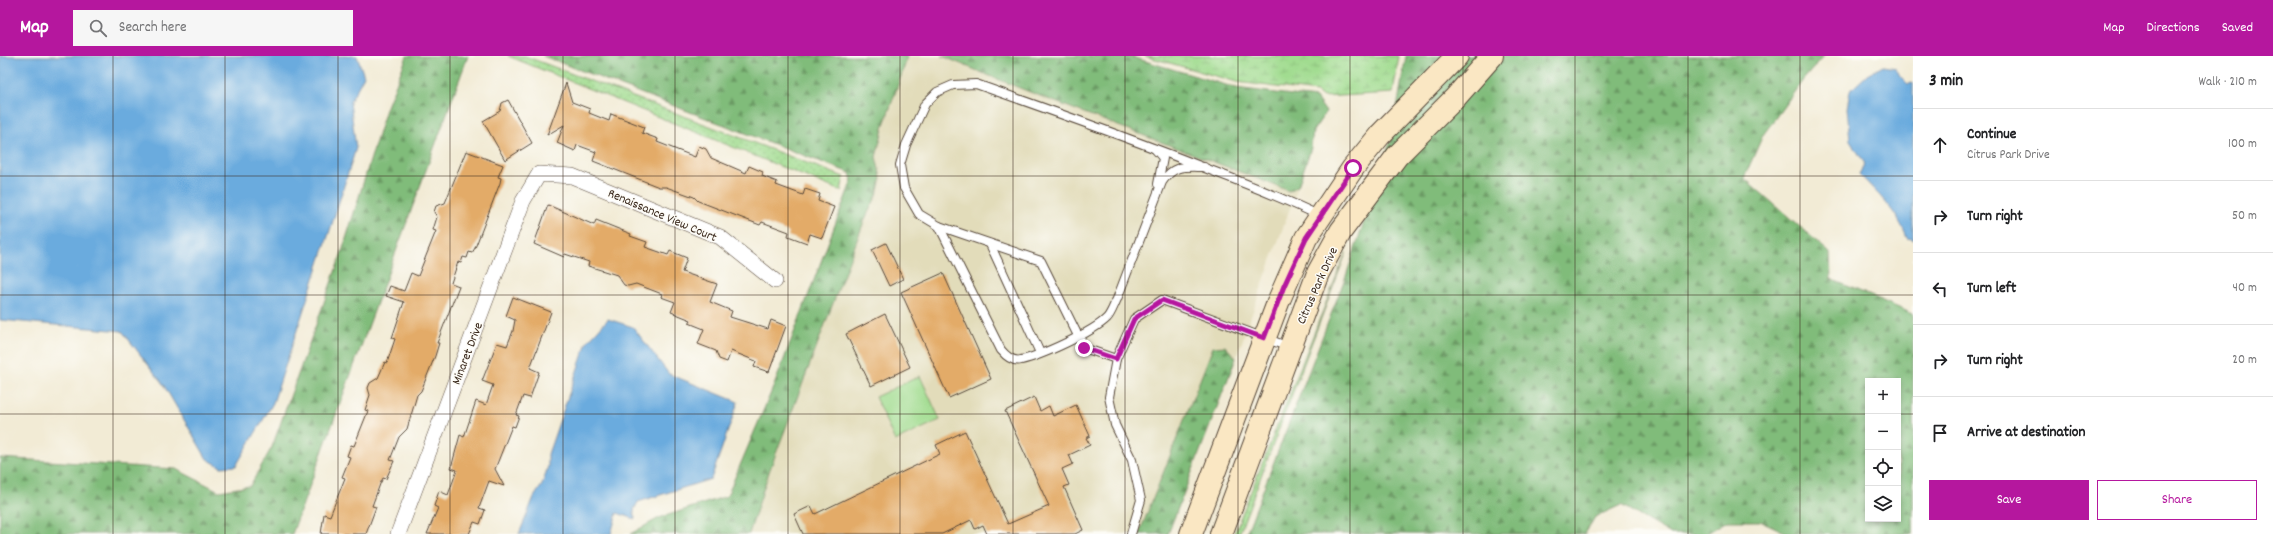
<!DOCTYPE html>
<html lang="en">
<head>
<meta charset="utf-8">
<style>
  :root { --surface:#fff; --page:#f6f6f6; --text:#202124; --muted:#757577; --line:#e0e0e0; --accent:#b5179e }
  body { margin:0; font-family:Dekko,sans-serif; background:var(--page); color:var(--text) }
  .controls { position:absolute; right:12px; bottom:12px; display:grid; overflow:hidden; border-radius:0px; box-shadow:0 2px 6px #0003 }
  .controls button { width:36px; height:36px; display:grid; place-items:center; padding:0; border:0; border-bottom:1px solid var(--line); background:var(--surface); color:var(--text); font:20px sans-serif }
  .stop { position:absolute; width:12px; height:12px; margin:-9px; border:3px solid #b5179e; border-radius:50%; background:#fff }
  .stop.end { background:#b5179e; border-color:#fff; box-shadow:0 1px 4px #0008 }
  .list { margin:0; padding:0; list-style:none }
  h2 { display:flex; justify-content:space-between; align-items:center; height:52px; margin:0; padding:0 16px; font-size:17px }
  h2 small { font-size:13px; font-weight:400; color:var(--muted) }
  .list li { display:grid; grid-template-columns:26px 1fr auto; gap:12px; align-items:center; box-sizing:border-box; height:72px; padding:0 16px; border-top:1px solid var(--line) }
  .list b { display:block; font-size:15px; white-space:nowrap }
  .list p { margin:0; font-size:13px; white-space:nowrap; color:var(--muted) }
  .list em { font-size:13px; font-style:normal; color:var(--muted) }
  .actions { display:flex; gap:8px; padding:12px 16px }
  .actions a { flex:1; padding:9px 0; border:1px solid var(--accent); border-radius:0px; text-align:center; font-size:14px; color:var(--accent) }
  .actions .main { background:var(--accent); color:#fff }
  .icon { flex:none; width:22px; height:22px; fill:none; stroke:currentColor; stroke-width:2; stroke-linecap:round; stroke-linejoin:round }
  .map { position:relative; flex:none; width:1913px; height:478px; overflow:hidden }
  header { display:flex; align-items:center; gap:24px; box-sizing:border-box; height:56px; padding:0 20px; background:var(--accent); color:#fff }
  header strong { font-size:19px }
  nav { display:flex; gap:22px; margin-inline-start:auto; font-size:14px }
  .search { width:280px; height:36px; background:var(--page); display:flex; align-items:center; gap:10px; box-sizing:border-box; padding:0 14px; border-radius:0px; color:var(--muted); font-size:15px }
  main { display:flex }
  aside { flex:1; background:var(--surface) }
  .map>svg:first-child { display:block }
  .built { fill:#e2dcba }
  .grass { fill:url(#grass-dots); stroke:#6e8357 }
  .forest { fill:url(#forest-firs); stroke:#5e734c; fill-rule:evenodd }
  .wetland { fill:url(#wetland-marsh); stroke:#6e8357 }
  .garden { fill:#a1dc90; stroke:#6e8357 }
  .water { fill:#6aabde; stroke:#526a7e }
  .building { fill:#e3ab67 }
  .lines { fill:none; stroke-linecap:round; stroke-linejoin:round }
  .lane-casing { stroke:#564739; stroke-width:10 }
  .street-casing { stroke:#564739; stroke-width:16 }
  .secondary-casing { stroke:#564739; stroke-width:24 }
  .lane { stroke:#fff; stroke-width:8 }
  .street { stroke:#fff; stroke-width:15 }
  .secondary { stroke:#fae7c3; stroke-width:22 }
  .route { stroke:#b5179e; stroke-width:5 }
  .grid { fill:none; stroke:#3b2a1e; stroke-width:1; stroke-opacity:0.55 }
  .labels { text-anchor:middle; stroke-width:3; stroke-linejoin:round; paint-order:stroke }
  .street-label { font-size:13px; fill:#3b2a1e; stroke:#fdfcf7 }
</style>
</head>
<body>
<header>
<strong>Map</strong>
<div class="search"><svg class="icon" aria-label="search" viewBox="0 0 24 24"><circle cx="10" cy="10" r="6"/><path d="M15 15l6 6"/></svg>Search here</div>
<nav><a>Map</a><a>Directions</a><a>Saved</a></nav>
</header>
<main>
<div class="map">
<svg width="1913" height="478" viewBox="0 0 1913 478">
  <defs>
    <pattern id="grass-dots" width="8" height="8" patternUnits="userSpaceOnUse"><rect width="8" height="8" fill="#a1dc90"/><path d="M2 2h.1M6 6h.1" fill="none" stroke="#8cbd7c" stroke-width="1.8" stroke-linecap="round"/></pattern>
    <pattern id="forest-firs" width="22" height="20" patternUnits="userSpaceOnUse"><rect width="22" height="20" fill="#80bc7a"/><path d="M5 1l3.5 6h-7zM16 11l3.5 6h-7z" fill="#6a9963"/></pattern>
    <pattern id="wetland-marsh" width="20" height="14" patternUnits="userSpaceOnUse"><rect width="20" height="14" fill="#a1dc90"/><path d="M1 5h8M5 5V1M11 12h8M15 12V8" fill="none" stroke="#8cbd7c"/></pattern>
  </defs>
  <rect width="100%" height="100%" fill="#fdfcf7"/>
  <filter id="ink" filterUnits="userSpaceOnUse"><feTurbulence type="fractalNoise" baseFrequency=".025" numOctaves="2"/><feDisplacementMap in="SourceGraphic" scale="8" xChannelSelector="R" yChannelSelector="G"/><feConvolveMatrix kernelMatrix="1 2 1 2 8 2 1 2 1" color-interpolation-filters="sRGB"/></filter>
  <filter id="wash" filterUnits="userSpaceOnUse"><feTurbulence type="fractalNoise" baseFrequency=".012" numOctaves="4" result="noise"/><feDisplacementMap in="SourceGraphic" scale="16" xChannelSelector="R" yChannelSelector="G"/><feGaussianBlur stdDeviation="0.9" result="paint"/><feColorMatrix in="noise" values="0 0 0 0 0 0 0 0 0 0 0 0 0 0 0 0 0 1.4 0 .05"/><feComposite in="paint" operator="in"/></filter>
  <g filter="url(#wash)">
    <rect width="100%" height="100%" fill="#f2ebd5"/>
    <polygon class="built" points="900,0 952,0 1298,130 1236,302 1168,478 724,478"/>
    <g class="grass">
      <polygon points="508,0 525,0 844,121 841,135"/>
      <polygon points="1346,197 1239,478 1234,478"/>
    </g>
    <g class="forest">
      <polygon points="407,0 468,0 292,478 0,478 0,402 176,413 219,435 250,430 272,391 341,199 386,53"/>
      <polygon points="543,0 908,0 884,69 876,101 881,122 877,139 865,163 769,416 749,478 630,478 659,462 727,440 775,327 852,124 850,117"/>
      <path d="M942 0H1128L1236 32 1316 42 1326 56 1313 75 1311 92 1298 130 1289 135C1173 89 1056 49 942 0Z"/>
      <path d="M1406 0H1824L1803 24 1763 79 1744 122 1830 197 1831 223 1913 258V478H1789L1761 465H1727L1706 478H1671L1621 449 1595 461 1585 478H1246L1347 217 1392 81ZM1868 325H1898V463H1868Z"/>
      <polygon points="1225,290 1236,302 1168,478 1139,478 1213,291"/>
    </g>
    <polygon class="wetland" points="1145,0 1399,0 1393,37 1323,41 1317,36 1237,26"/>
    <polygon class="garden" points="920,320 940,364 895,385 875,341"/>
    <g class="water">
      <polygon points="0,0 357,0 364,20 350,46 356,92 332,168 273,347 236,410 221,411 207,403 163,328 122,275 0,264"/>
      <path d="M1883 10 1896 12 1900 20 1908 28 1913 27V184L1907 182C1898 156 1878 138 1859 118L1865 108 1850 84 1847 52 1850 35 1867 19Z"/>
      <polygon points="608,263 633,271 669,318 738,346 711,423 638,446 634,454 635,463 617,457 611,478 519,478 534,441 542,429 548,410 548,398 587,286"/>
    </g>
    <g id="blocks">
      <g class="building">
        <polygon points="566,27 572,46 590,53 589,57 609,65 611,58 644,71 642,77 658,83 657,86 695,101 699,90 706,93 711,102 746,117 749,110 763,116 762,120 777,126 776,129 803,139 805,133 820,138 818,145 834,151 822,182 810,178 807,187 788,180 789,176 762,166 760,169 698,145 694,141 666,131 659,131 593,105 596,96 577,89 575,95 557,87 564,69 547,79"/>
        <polygon points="508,44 532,87 505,104 483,65 500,55 502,47"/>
        <polygon points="466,95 503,109 498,121 501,122 500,127 475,192 472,197 469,196 467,202 463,201 461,207 458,206 451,227 459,230 437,287 439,287 435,300 421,335 417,339 407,373 399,381 390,404 394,405 386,423 383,422 380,428 372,450 376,451 366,478 321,478 324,458 330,460 345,422 342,421 350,401 347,400 351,389 354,390 368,355 365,354 370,339 368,332 370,327 378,322 385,306 387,307 395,283 392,282 404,246 386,240 390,230 404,235 411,217 418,220 436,175 433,174 437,161 434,156 436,150 445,147"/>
        <polygon points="548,149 594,169 596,164 631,178 630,180 647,186 645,191 668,199 670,195 687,202 682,216 717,228 710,246 732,255 730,261 768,273 771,264 786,270 769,316 754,311 756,305 731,295 727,306 719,303 716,295 698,288 704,273 689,267 691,264 671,256 675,246 661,241 662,238 636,228 628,230 624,229 617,219 588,210 589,206 565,198 564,201 534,188"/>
        <polygon points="886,187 903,223 889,230 872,194"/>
        <polygon points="943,217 991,323 949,342 901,236"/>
        <polygon points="513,241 551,256 530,312 539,316 530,342 523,340 516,359 519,360 515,371 512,370 495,413 504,430 489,425 479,452 485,454 480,468 474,466 469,478 427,478 438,452 434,450 439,435 448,439 457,414 451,412 460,379 464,381 476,345 486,349 493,329 482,325 497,287 507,290 513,275 515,264 506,260"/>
        <polygon points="885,258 910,311 871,330 846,278"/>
        <polygon points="1034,341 1040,355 1049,350 1053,360 1076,349 1090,380 1086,382 1090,389 1069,399 1073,408 1062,413 1069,429 1064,431 1083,474 1075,478 987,478 983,469 975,473 971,464 942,478 803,478 794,458 811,450 815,458 940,398 936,389 965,375 1008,468 1049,450 1005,355"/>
      </g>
    </g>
  </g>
  <g filter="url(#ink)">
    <use href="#blocks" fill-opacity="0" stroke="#564739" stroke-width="1"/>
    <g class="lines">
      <defs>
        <g id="lane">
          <polyline points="1155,93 1163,102 1158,128"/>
          <path d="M1204 111C1185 111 1174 108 1162 126L1117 243C1114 249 1111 258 1107 262 1093 276 1041 300 1021 304 1013 306 1006 300 1001 294L939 170 919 158 904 132 900 109 906 89 925 48 937 36 953 29 976 28C1055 56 1133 83 1210 114 1247 128 1284 142 1320 160"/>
          <polyline points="939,170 1041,205 1084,292 1116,303"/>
          <polyline points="990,188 1040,297"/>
          <polyline points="1131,478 1141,444 1132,404 1115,369 1109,341 1116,303 1134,263 1162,244 1289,291"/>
        </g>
        <polyline id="street" points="398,478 523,145 539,118 572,120 720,181 775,225"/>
        <g id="secondary">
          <polyline points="1191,478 1279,244 1306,182 1353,112 1380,79 1457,0"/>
          <polyline points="1221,478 1318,217 1341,175 1397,100 1455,42 1492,0"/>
        </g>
      </defs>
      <use href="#lane" class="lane-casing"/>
      <use href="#street" class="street-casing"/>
      <use href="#secondary" class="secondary-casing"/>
      <use href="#lane" class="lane"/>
      <use href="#street" class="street"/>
      <use href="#secondary" class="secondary"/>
    </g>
  </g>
  <g class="lines" filter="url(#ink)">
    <polyline class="route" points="1084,292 1116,303 1134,263 1162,244 1264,282 1284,230 1306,182 1353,112"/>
  </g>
  <path class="grid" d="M113 0V478M225 0V478M338 0V478M450 0V478M563 0V478M675 0V478M788 0V478M900 0V478M1013 0V478M1125 0V478M1238 0V478M1350 0V478M1463 0V478M1575 0V478M1688 0V478M1800 0V478M0 120H1913M0 239H1913M0 358H1868M1898 358H1913"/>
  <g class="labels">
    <g class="street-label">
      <text transform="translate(663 158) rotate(23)" y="5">Renaissance View Court</text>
      <text transform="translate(1316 229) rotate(-66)" y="5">Citrus Park Drive</text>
      <text transform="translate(466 297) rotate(-69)" y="5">Minaret Drive</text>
    </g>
  </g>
</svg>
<div class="controls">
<button>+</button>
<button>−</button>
<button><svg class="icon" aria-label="locate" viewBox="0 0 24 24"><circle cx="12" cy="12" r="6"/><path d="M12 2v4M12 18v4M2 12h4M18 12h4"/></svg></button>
<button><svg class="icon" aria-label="layers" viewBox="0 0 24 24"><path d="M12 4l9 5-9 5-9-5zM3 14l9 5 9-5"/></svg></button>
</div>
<div class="stop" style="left:1353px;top:112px"></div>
<div class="stop end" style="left:1084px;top:292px"></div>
</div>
<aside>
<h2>3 min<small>Walk · 210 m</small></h2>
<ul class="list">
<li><svg class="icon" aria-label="ahead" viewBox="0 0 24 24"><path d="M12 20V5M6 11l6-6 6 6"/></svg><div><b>Continue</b><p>Citrus Park Drive</p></div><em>100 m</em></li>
<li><svg class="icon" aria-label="right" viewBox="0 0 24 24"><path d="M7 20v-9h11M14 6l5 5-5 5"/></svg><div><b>Turn right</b></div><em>50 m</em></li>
<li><svg class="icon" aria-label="left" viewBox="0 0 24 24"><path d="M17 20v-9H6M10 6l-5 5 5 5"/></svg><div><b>Turn left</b></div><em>40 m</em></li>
<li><svg class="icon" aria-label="right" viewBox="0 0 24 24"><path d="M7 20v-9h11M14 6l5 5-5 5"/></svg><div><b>Turn right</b></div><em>20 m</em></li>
<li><svg class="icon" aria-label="arrive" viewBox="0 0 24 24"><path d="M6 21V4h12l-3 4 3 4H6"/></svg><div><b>Arrive at destination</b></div></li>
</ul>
<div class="actions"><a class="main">Save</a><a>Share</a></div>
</aside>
</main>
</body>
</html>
